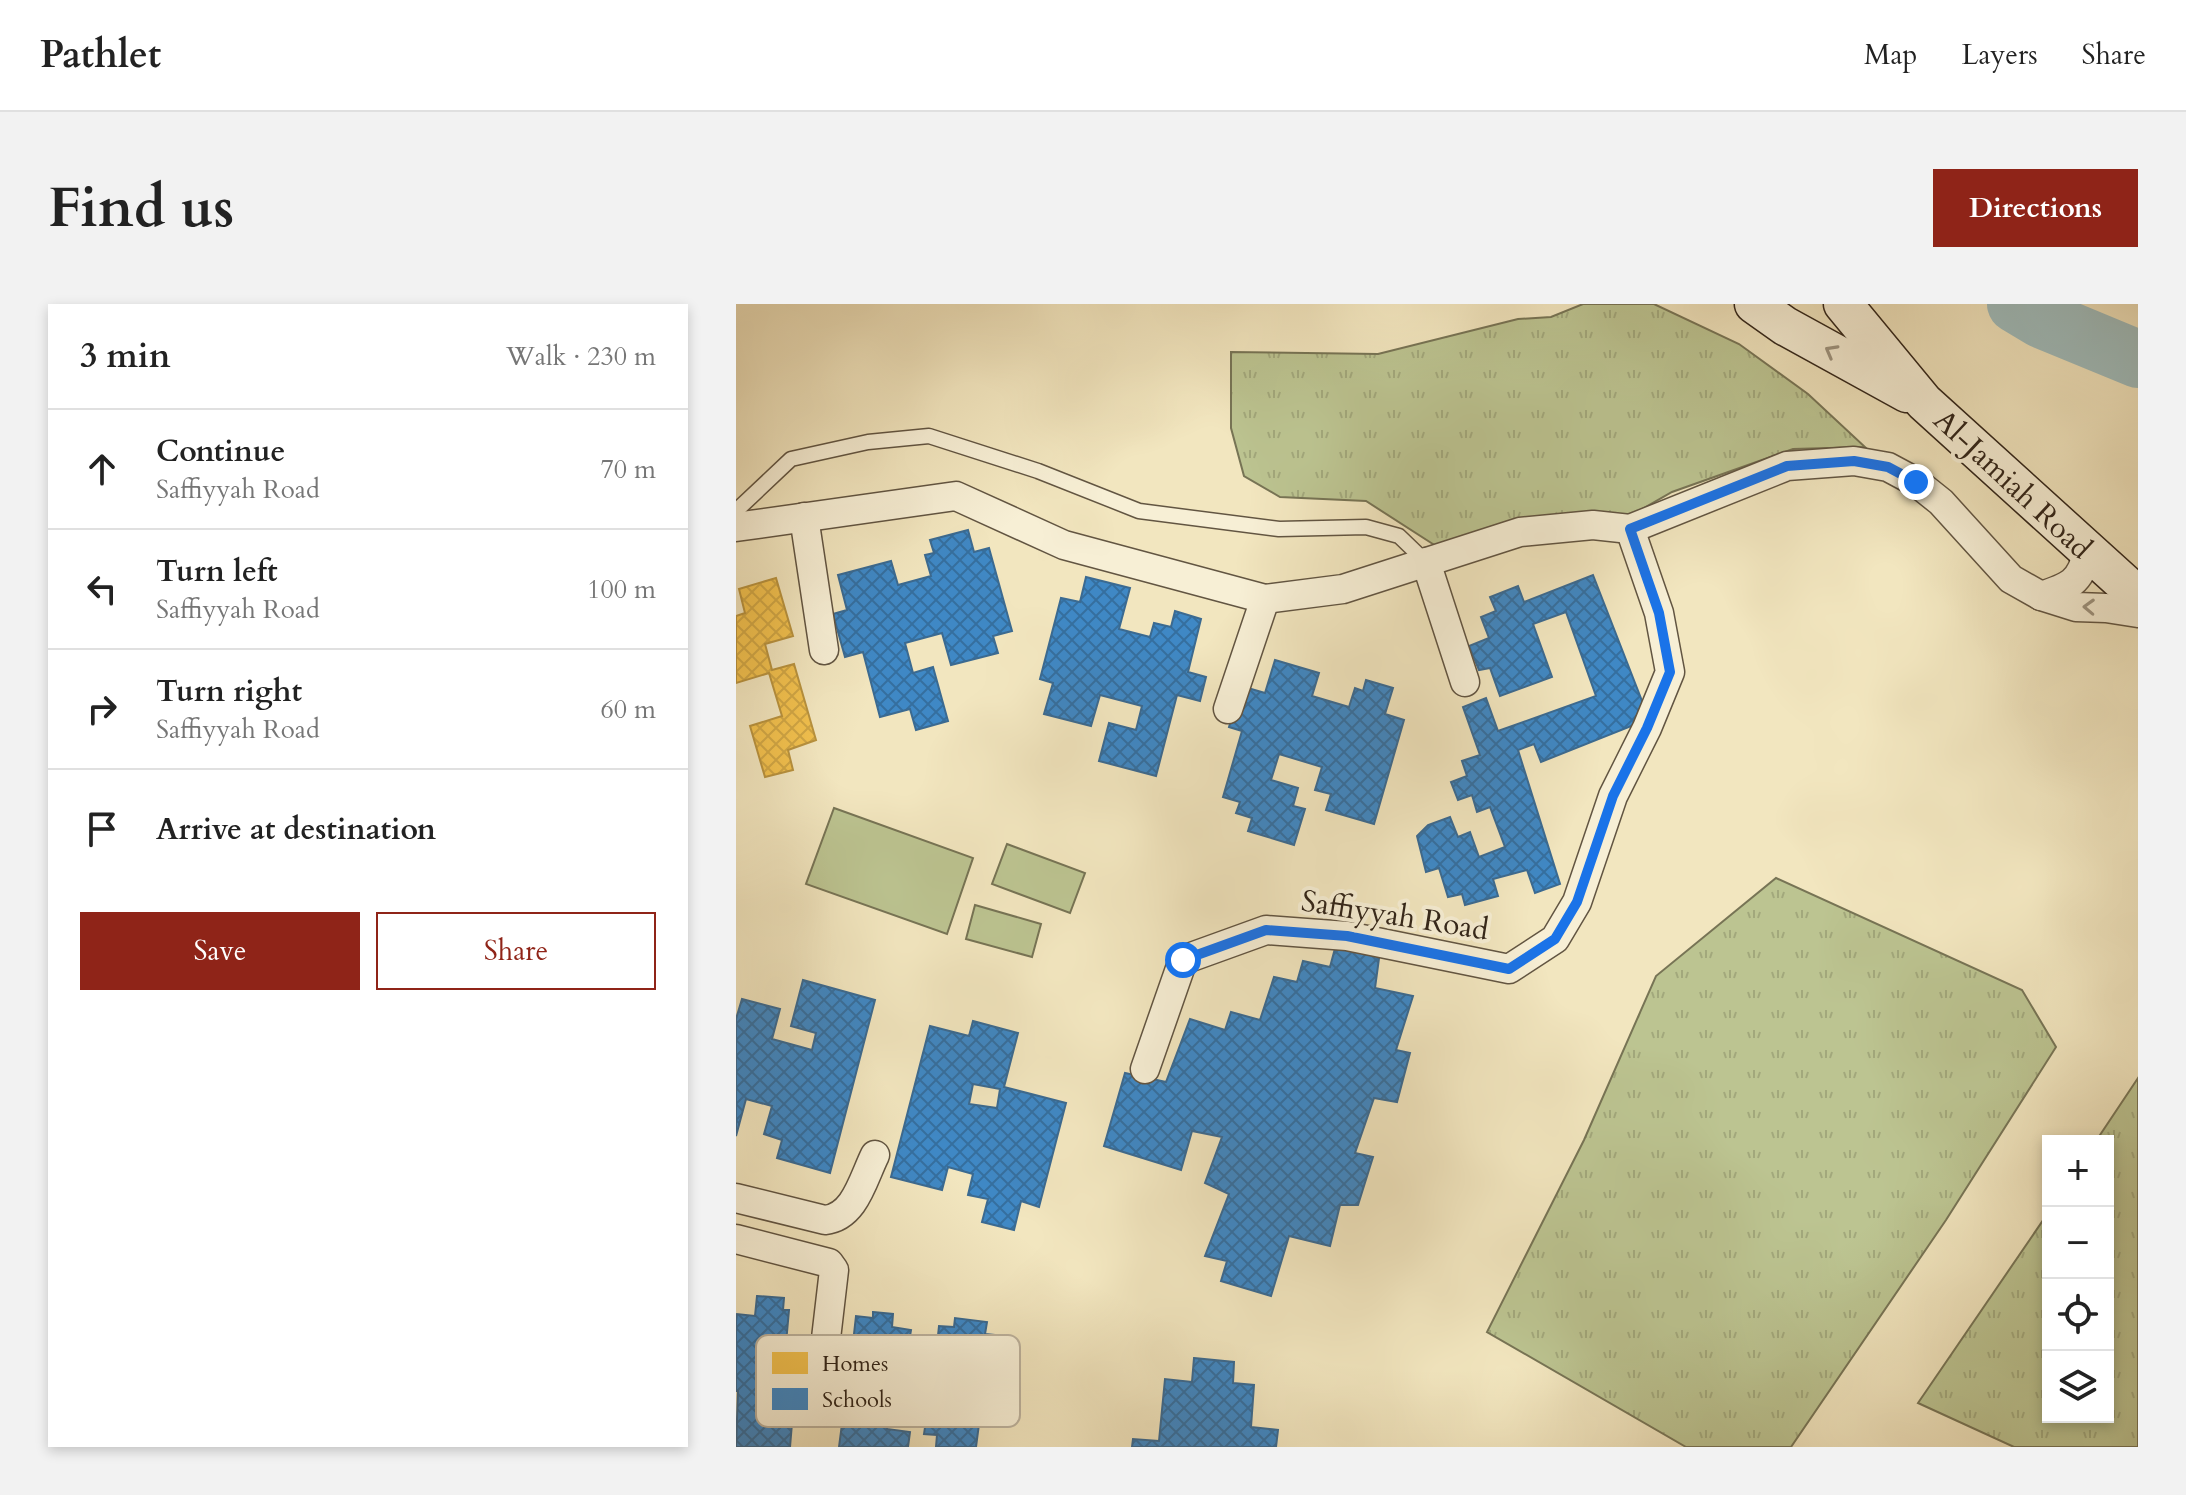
<!DOCTYPE html>
<html lang="en">
<head>
<meta charset="utf-8">
<style>
  :root { --surface:#fff; --page:#f2f2f2; --text:#222; --muted:#767676; --line:#e0e0e0; --accent:#8f2418 }
  body { margin:0; font-family:Cardo,serif; background:var(--page); color:var(--text) }
  .controls { position:absolute; right:24px; bottom:24px; display:grid; overflow:hidden; border-radius:0px; box-shadow:0 4px 12px #0003 }
  .controls button { width:72px; height:72px; display:grid; place-items:center; padding:0; border:0; border-bottom:2px solid var(--line); background:var(--surface); color:var(--text); font:40px sans-serif }
  .stop { position:absolute; width:24px; height:24px; margin:-18px; border:6px solid #1a73e8; border-radius:50%; background:#fff }
  .stop.end { background:#1a73e8; border-color:#fff; box-shadow:0 2px 8px #0008 }
  .list { margin:0; padding:0; list-style:none }
  h2 { display:flex; justify-content:space-between; align-items:center; height:104px; margin:0; padding:0 32px; font-size:34px }
  h2 small { font-size:26px; font-weight:400; color:var(--muted) }
  .list li { display:grid; grid-template-columns:52px 1fr auto; gap:24px; align-items:center; box-sizing:border-box; height:120px; padding:0 32px; border-top:2px solid var(--line) }
  .list b { display:block; font-size:30px; white-space:nowrap }
  .list p { margin:0; font-size:26px; white-space:nowrap; color:var(--muted) }
  .list em { font-size:26px; font-style:normal; color:var(--muted) }
  .actions { display:flex; gap:16px; padding:24px 32px }
  .actions a { flex:1; padding:18px 0; border:2px solid var(--accent); border-radius:0px; text-align:center; font-size:28px; color:var(--accent) }
  .actions .main { background:var(--accent); color:#fff }
  .icon { flex:none; width:44px; height:44px; fill:none; stroke:currentColor; stroke-width:2; stroke-linecap:round; stroke-linejoin:round }
  .map { position:relative; flex:none; width:1402px; height:1143px; overflow:hidden; border-radius:0px }
  header { display:flex; align-items:center; gap:48px; box-sizing:border-box; height:112px; padding:0 40px; background:var(--surface); border-bottom:2px solid var(--line) }
  header strong { font-size:38px }
  nav { display:flex; gap:44px; margin-inline-start:auto; font-size:28px }
  .intro { display:flex; align-items:center; justify-content:space-between; box-sizing:border-box; height:192px; padding:0 48px }
  h1 { margin:0; font-size:56px }
  .button { padding:20px 36px; border-radius:0px; background:var(--accent); color:#fff; font-size:28px; font-weight:700 }
  main { display:flex; gap:48px; padding:0 48px }
  aside { flex:1; background:var(--surface); border-radius:0px; box-shadow:0 4px 12px #0003 }
  .map>svg:first-child { display:block }
  .grass { fill:#bcc491; stroke:#777455; stroke-width:2 }
  .park { fill:url(#park-tufts); stroke:#777455; stroke-width:2 }
  .homes { fill:url(#homes-cross-hatch); stroke:#b8923e; stroke-width:2 }
  .schools { fill:url(#schools-cross-hatch); stroke:#3b6a91; stroke-width:2; fill-rule:evenodd }
  .lines { fill:none; stroke-linecap:round; stroke-linejoin:round }
  .river { stroke:#a0bdbd; stroke-width:58 }
  .lane-casing { stroke:#625542; stroke-width:17 }
  .street-casing { stroke:#625542; stroke-width:31 }
  .secondary-casing { stroke:#322519; stroke-width:41 }
  .lane { stroke:#f7efd5; stroke-width:14 }
  .street { stroke:#f7efd5; stroke-width:28 }
  .secondary { stroke:#f7efd5; stroke-width:38 }
  .oneway { stroke:#9e9480 }
  .route { stroke:#1a73e8; stroke-width:10 }
  .labels { text-anchor:middle; stroke-width:8; stroke-linejoin:round; paint-order:stroke }
  .street-label { font-size:30px; fill:#322519; stroke:#f7efd5 }
  .key { fill:#f7efd5; stroke:#bcb29d; stroke-width:2 }
  .key-label { font-size:22px; fill:#322519 }
</style>
</head>
<body>
<header>
<strong>Pathlet</strong>
<nav><a>Map</a><a>Layers</a><a>Share</a></nav>
</header>
<div class="intro"><h1>Find us</h1><a class="button">Directions</a></div>
<main>
<aside>
<h2>3 min<small>Walk · 230 m</small></h2>
<ul class="list">
<li><svg class="icon" aria-label="ahead" viewBox="0 0 24 24"><path d="M12 20V5M6 11l6-6 6 6"/></svg><div><b>Continue</b><p>Saffiyyah Road</p></div><em>70 m</em></li>
<li><svg class="icon" aria-label="left" viewBox="0 0 24 24"><path d="M17 20v-9H6M10 6l-5 5 5 5"/></svg><div><b>Turn left</b><p>Saffiyyah Road</p></div><em>100 m</em></li>
<li><svg class="icon" aria-label="right" viewBox="0 0 24 24"><path d="M7 20v-9h11M14 6l5 5-5 5"/></svg><div><b>Turn right</b><p>Saffiyyah Road</p></div><em>60 m</em></li>
<li><svg class="icon" aria-label="arrive" viewBox="0 0 24 24"><path d="M6 21V4h12l-3 4 3 4H6"/></svg><div><b>Arrive at destination</b></div></li>
</ul>
<div class="actions"><a class="main">Save</a><a>Share</a></div>
</aside>
<div class="map">
<svg width="1402" height="1143" viewBox="0 0 1402 1143">
  <defs>
    <pattern id="park-tufts" width="24" height="20" patternUnits="userSpaceOnUse" patternTransform="scale(2)"><rect width="24" height="20" fill="#bcc491"/><path d="M3 7l-1-3M5 7V3M7 7l1-3M15 17l-1-3M17 17v-4M19 17l1-3" fill="none" stroke="#a2a87c"/></pattern>
    <pattern id="homes-cross-hatch" width="8" height="8" patternUnits="userSpaceOnUse" patternTransform="scale(2)"><rect width="8" height="8" fill="#f2c14e"/><path d="M0 0l8 8M0 8l8-8" fill="none" stroke="#d0a644"/></pattern>
    <pattern id="schools-cross-hatch" width="8" height="8" patternUnits="userSpaceOnUse" patternTransform="scale(2)"><rect width="8" height="8" fill="#3f88c5"/><path d="M0 0l8 8M0 8l8-8" fill="none" stroke="#356f9f"/></pattern>
  </defs>
  <rect width="100%" height="100%" fill="#f2e6bf"/>
  <filter id="stains"><feTurbulence type="fractalNoise" baseFrequency=".0025" numOctaves="4"/><feColorMatrix values="0 0 0 0 .2 0 0 0 0 .09 0 0 0 0 .02 0 0 0 .5 -.17"/></filter>
  <radialGradient id="worn" r=".72"><stop offset=".6" stop-color="#630" stop-opacity="0"/><stop offset="1" stop-color="#630" stop-opacity=".3"/></radialGradient>
  <g class="grass">
    <polygon points="98,504 237,554 211,630 70,580"/>
    <polygon points="271,540 349,569 334,609 256,580"/>
    <polygon points="239,601 305,620 296,653 230,635"/>
  </g>
  <g class="park">
    <polygon points="847,0 918,0 1003,40 1072,90 1129,143 1057,145 936,188 894,212 700,242 630,197 544,193 508,172 495,124 495,48 642,50 782,15 815,13"/>
    <polygon points="1040,574 1286,686 1320,743 1210,916 1055,1143 950,1143 751,1028 848,836 920,672"/>
    <polygon points="1402,774 1402,1143 1278,1143 1182,1099 1312,909 1312,1113 1372,1113 1372,837 1360,837"/>
  </g>
  <polygon class="homes" points="40,274 57,332 29,340 36,366 58,360 80,436 52,446 57,466 29,473 14,422 46,412 33,369 0,379 0,312 9,309 3,285"/>
  <g class="schools">
    <polygon points="232,226 238,248 253,244 276,327 257,332 262,349 215,361 206,329 169,339 177,369 197,363 212,417 180,426 174,405 144,413 127,348 109,353 97,310 111,306 102,271 155,257 162,281 195,272 189,251 198,249 194,236"/>
    <polygon points="857,271 913,415 805,458 798,440 782,446 824,580 799,589 791,566 757,575 762,592 729,601 726,590 712,593 703,564 690,568 681,532 692,521 714,513 722,533 734,528 743,553 769,543 754,503 741,508 736,491 722,496 715,478 731,472 726,457 744,451 727,403 750,394 762,427 860,392 830,308 797,320 816,373 764,392 754,364 743,366 733,342 753,334 745,313 760,307 754,293 782,282 788,298"/>
    <polygon points="350,273 394,284 383,325 414,333 418,319 435,323 439,307 465,315 452,368 470,373 464,397 441,391 420,472 363,457 373,419 400,426 406,402 364,391 355,422 308,410 317,379 304,375 325,294 344,298"/>
    <polygon points="539,356 583,369 576,392 613,403 619,384 627,387 630,376 657,384 649,410 668,416 638,520 590,506 595,490 579,486 586,463 543,450 535,476 562,484 557,502 569,505 558,541 512,527 516,514 500,509 504,498 487,493 506,427 493,423 505,382 529,389"/>
    <polygon points="601,637 644,647 639,684 677,692 660,746 674,749 661,798 638,794 619,849 637,853 622,901 604,901 594,942 553,932 535,992 485,977 491,957 469,952 493,890 469,879 486,833 456,827 445,866 368,842 389,769 430,778 454,715 489,726 495,708 524,716 538,673 561,678 567,657 594,663"/>
    <polygon points="67,676 139,696 94,869 41,854 46,836 28,830 36,802 10,795 0,832 0,715 6,695 44,705 36,735 76,746 80,729 55,722"/>
    <path d="M237 717 282 729 268 783 330 799 303 903 285 897 278 926 246 918 252 895 232 891 237 870 212 863 206 886 155 873 194 722 233 732ZM237 780 264 785 261 804 233 800Z"/>
    <polygon points="21,992 48,994 47,1006 53,1006 50,1039 39,1037 39,1046 28,1045 26,1069 60,1072 54,1143 0,1143 2,1087 0,1087 0,1017 1,1010 19,1012"/>
    <polygon points="137,1008 157,1010 156,1023 175,1026 173,1038 201,1041 203,1022 218,1023 219,1014 251,1018 249,1030 258,1031 255,1050 259,1051 256,1081 244,1080 244,1084 255,1085 251,1121 243,1120 240,1143 200,1143 201,1131 188,1130 191,1110 153,1105 151,1125 174,1128 172,1143 103,1143 110,1089 123,1090 124,1082 106,1080 109,1055 127,1057 128,1050 116,1048 120,1012 137,1014"/>
    <polygon points="458,1054 498,1058 497,1079 518,1081 515,1123 542,1126 540,1143 396,1143 397,1135 423,1137 429,1075 456,1078"/>
  </g>
  <g class="lines">
    <polyline class="river" points="1280,0 1305,15 1402,55"/>
    <defs>
      <polyline id="lane" points="0,207 55,155 132,138 193,132 302,167 403,207 543,225 630,223 663,232 690,258"/>
      <g id="street">
        <polyline points="68,213 88,346"/>
        <polyline points="0,223 220,192 328,241 529,295 607,285 784,228 857,221 894,225 1051,162 1118,157 1152,163 1180,178 1205,198 1275,275 1305,292 1340,303 1370,304 1402,309"/>
        <polyline points="690,258 729,378"/>
        <path d="M1305 292C1332 283 1345 279 1351 249"/>
        <polyline points="492,405 529,295"/>
        <polyline points="409,765 447,656 530,626 611,632 773,665 819,635 841,598 877,492 911,424 934,368 923,309 894,225"/>
        <path d="M0 894 89 916C119 913 127 875 139 851"/>
        <polyline points="0,935 93,959 98,966 89,1043"/>
      </g>
      <g id="secondary">
        <polyline points="1018,0 1049,22 1171,89"/>
        <polyline points="1107,0 1188,98 1402,292"/>
      </g>
    </defs>
    <use href="#lane" class="lane-casing"/>
    <use href="#street" class="street-casing"/>
    <use href="#secondary" class="secondary-casing"/>
    <use href="#lane" class="lane"/>
    <use href="#street" class="street"/>
    <use href="#secondary" class="secondary"/>
  </g>
  <defs><path id="oneway-chevron" d="M-2-3.5L2.5 0L-2 3.5" fill="none" stroke-width="1.6" stroke-linecap="round" stroke-linejoin="round" transform="scale(2)"/></defs>
  <g class="oneway">
    <use href="#oneway-chevron" transform="translate(1095 47) rotate(-151)"/>
    <use href="#oneway-chevron" transform="translate(1353 303) rotate(-178)"/>
  </g>
  <g class="lines">
    <polyline class="route" points="447,656 530,626 611,632 773,665 819,635 841,598 877,492 911,424 934,368 923,309 894,225 1051,162 1118,157 1152,163 1180,178"/>
  </g>
  <g class="labels">
    <g class="street-label">
      <text transform="translate(1277 180) rotate(43)" y="10">Al-Jamiah Road</text>
      <text transform="translate(659 611) rotate(9)" y="10">Saffiyyah Road</text>
    </g>
  </g>
  <rect x="20" y="1031" width="264" height="92" rx="12" class="key"/>
  <rect x="36" y="1048" width="36" height="22" fill="#f2c14e"/>
  <rect x="36" y="1084" width="36" height="22" fill="#3f88c5"/>
  <g class="key-label">
    <text x="86" y="1067">Homes</text>
    <text x="86" y="1103">Schools</text>
  </g>
  <rect width="100%" height="100%" filter="url(#stains)"/>
  <rect width="100%" height="100%" fill="url(#worn)"/>
</svg>
<div class="controls">
<button>+</button>
<button>−</button>
<button><svg class="icon" aria-label="locate" viewBox="0 0 24 24"><circle cx="12" cy="12" r="6"/><path d="M12 2v4M12 18v4M2 12h4M18 12h4"/></svg></button>
<button><svg class="icon" aria-label="layers" viewBox="0 0 24 24"><path d="M12 4l9 5-9 5-9-5zM3 14l9 5 9-5"/></svg></button>
</div>
<div class="stop" style="left:447px;top:656px"></div>
<div class="stop end" style="left:1180px;top:178px"></div>
</div>
</main>
</body>
</html>
